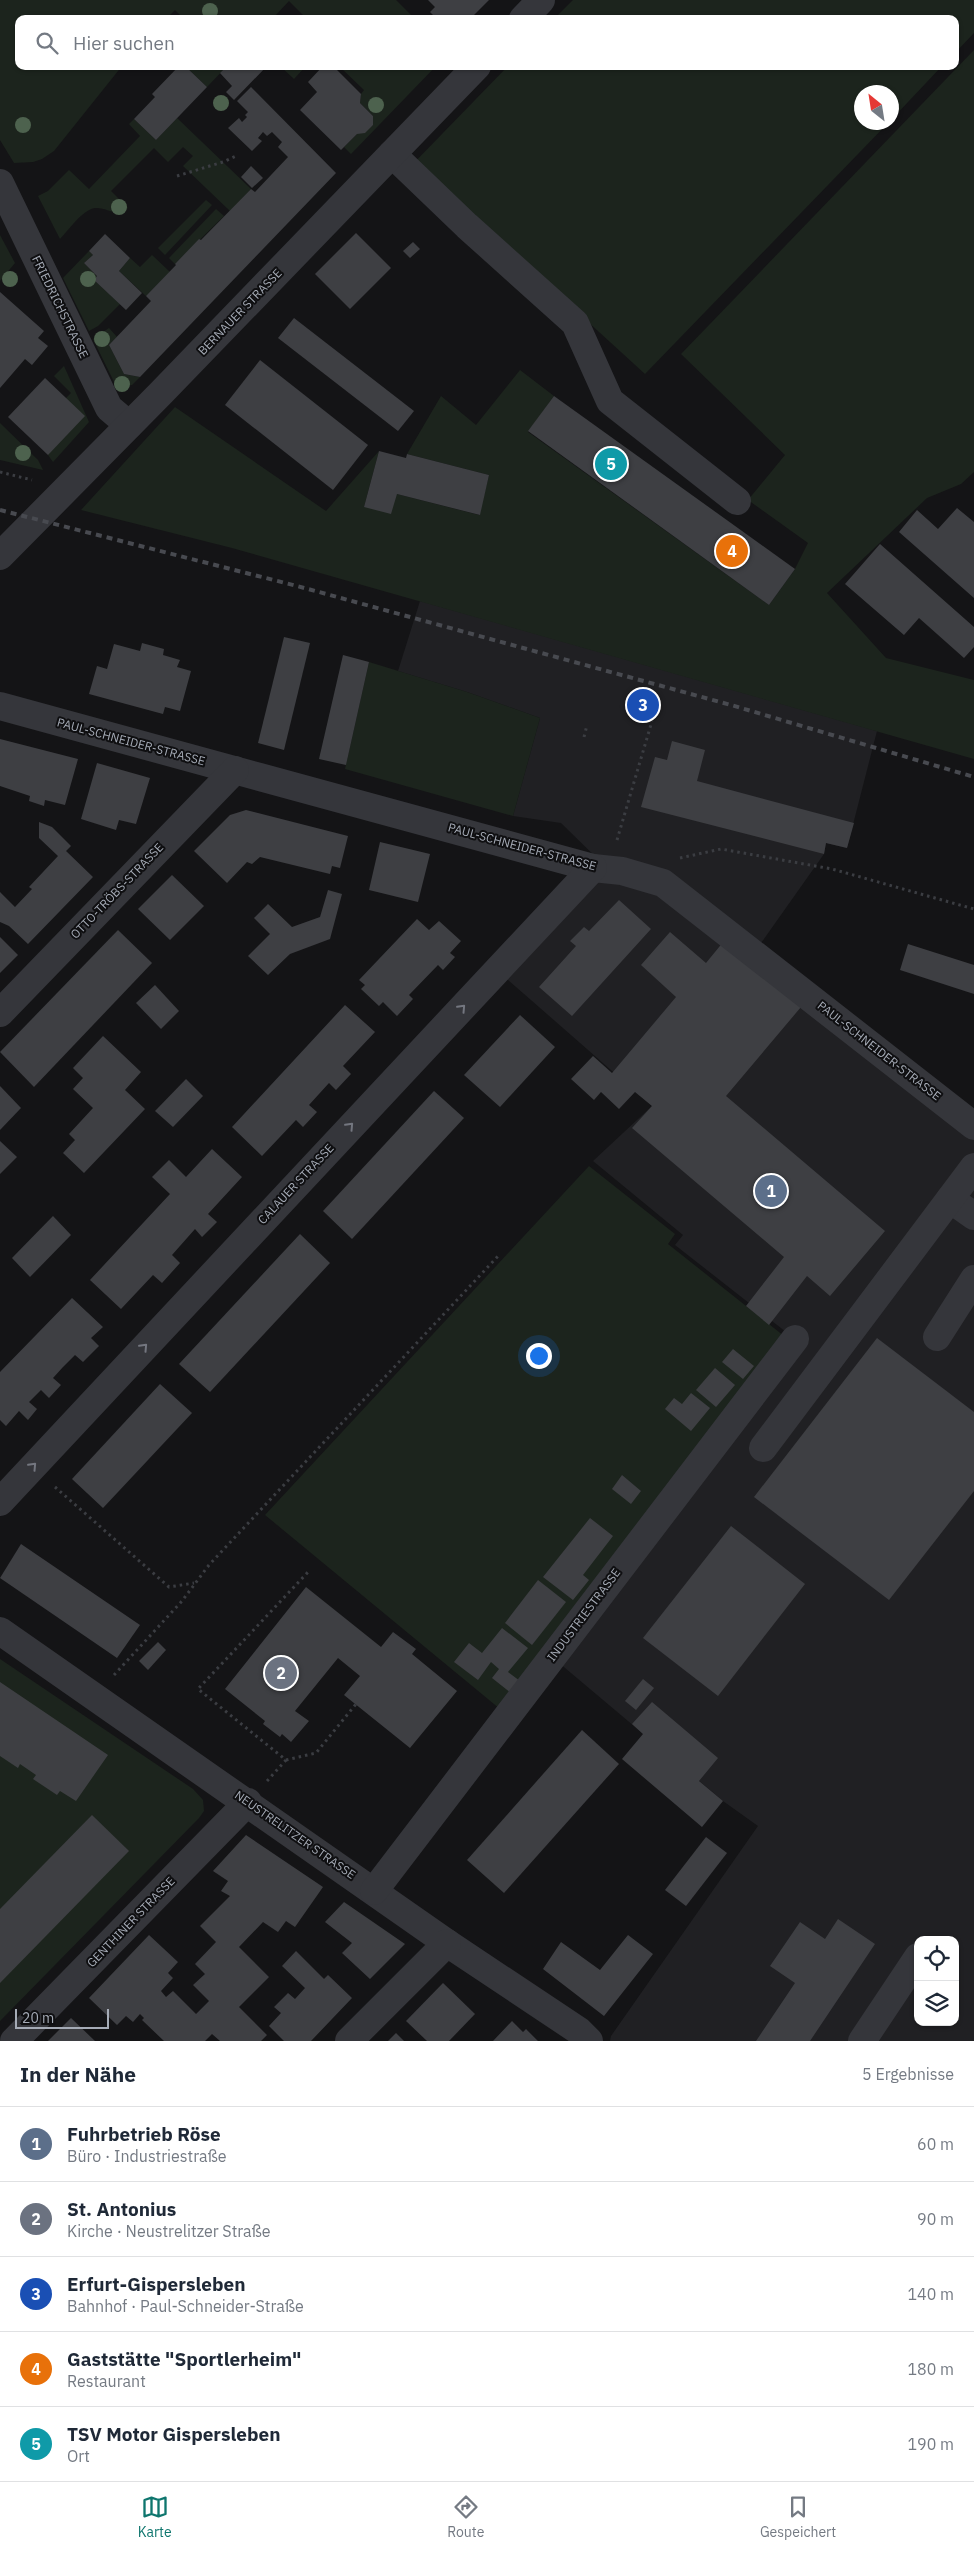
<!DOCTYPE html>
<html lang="de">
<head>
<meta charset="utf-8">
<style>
  :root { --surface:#fff; --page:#f6f6f7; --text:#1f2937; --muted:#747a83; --line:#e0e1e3; --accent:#0f766e }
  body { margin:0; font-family:"IBM Plex Sans",sans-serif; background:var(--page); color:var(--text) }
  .controls { position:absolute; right:15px; bottom:15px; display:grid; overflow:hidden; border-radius:10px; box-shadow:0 1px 4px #0004 }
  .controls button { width:45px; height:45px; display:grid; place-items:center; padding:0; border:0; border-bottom:1px solid var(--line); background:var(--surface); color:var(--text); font:25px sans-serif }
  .compass { position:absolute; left:854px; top:85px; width:45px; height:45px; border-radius:50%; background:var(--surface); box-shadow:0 1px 4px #0004; rotate:330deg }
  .scale { position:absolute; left:15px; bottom:12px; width:94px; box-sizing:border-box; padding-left:5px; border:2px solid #a5abb6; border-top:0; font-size:14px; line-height:18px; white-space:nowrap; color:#a5abb6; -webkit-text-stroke:4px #0f0f11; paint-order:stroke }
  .you { position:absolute; left:538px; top:1355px; width:18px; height:18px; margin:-12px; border:4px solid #fff; border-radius:50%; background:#1a73e8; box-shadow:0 0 0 8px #1a73e833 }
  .badge { display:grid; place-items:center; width:32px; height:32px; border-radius:50%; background:var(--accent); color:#fff; font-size:16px; font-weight:700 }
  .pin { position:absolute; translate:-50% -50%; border:2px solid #fff; box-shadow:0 1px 5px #0006 }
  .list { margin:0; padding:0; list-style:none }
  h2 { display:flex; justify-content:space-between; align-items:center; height:65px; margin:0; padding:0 20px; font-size:21px }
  h2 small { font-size:16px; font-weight:400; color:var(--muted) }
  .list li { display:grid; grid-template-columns:32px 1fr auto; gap:15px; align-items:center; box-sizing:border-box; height:75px; padding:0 20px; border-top:1px solid var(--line) }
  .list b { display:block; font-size:19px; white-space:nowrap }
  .list p { margin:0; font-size:16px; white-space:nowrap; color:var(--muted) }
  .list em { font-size:16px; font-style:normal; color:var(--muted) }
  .icon { flex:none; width:28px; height:28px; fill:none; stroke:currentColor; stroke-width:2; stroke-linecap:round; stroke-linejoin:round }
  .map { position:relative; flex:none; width:974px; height:2041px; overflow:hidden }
  .search { position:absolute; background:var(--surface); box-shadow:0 1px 4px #0004; left:15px; right:15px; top:15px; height:55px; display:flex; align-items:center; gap:12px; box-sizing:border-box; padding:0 18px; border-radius:10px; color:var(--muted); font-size:19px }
  .sheet { height:440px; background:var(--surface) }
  nav { display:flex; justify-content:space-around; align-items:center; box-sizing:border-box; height:70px; border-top:1px solid var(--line); background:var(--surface); font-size:14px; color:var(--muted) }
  nav a { display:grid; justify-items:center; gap:2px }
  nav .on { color:var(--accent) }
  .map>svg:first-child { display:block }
  .built { fill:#202023; fill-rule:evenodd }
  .green { fill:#1c241d }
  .building { fill:#3e3f43 }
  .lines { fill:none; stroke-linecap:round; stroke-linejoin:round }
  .path { stroke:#3b3d42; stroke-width:3; stroke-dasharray:2.5 4; stroke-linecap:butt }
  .minor { stroke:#35363b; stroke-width:28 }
  .rail { stroke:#484a50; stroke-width:4; stroke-dasharray:6 5; stroke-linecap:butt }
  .tree { fill:#4d624e }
  .oneway { stroke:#73767f }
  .labels { text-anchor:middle; stroke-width:4; stroke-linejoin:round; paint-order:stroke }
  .street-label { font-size:12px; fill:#a5abb6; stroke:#0f0f11 }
</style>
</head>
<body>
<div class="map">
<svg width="974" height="2041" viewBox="0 0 974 2041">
  <rect width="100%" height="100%" fill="#141416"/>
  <path class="built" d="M420 601 877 731 847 848 826 843 824 854 754 953 974 1126V2041H610L611 2036 758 1826 723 1801 552 1657 795 1339 675 1245 683 1235 593 1161 652 1106 507 979 608 869 561 823 513 816 540 718 467 692 398 671ZM918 1940H955V2022H918Z"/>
  <g class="green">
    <polygon points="0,0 396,0 415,19 307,19 289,1 274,17 275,19 184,19 175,10 166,19 19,19 19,66 122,66 54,151 42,159 33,162 14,163 0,140"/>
    <polygon points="573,0 974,0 974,33 955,53 955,19 554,19"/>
    <polygon points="974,50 974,472 961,484 927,498 827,593 886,658 974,680 974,759 232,548 81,510 175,407 326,511 379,451 364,507 397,494 479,515 489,475 407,454 441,396 476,425 520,370 554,396 528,432 769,605 795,569 808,543 748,500 785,455 681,354"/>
    <polygon points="185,66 227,66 207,87"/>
    <polygon points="280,66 306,66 294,79"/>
    <polygon points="339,66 436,66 351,154 344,147 357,134 373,125 373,116 360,103 361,94 364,90"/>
    <polygon points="508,66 942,66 892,119 892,92 862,92 862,122 888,123 645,374 459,204 408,169"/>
    <path d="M177 118 251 189 230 211 183 166 193 156 183 147 168 162 154 148 111 191 128 208C115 218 108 207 95 208 82 210 68 231 60 239L38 196 48 191 69 170 89 189 140 136 129 124 134 119 156 140Z"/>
    <polygon points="206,200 212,205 165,255 158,248"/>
    <polygon points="216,209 224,216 175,264 169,258"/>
    <polygon points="0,235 15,263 0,281"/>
    <polygon points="89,251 93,255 84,263 97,276 94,280 120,304 98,326 89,331 63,278"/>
    <polygon points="152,255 170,272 146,296 119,271 130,258 140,267"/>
    <polygon points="109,328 117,337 109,345 124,374 140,377 132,385 117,388 93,339"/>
    <polygon points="64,366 89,422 53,462 48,455 66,398 71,393 54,376"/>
    <polygon points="0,423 38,460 43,470 0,460"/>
    <polygon points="369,662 467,692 540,718 513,816 345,769"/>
    <polygon points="589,1166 675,1234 668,1244 789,1340 500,1709 265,1515"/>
    <polygon points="0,1659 193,1789 203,1800 204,1811 199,1818 0,2021"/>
  </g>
  <g class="building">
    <polygon points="428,0 489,0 470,19 437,19 430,12 435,7"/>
    <polygon points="179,66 185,66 207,87 156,140 134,119 155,97 152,94"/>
    <polygon points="227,66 267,66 234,100 226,92 232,86 220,73"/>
    <polygon points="323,66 333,66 361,94 360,103 373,116 373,125 365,133 357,134 341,150 300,110 317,92 308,82"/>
    <polygon points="251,87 336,173 140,377 124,374 109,345 151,301 146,296 176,265 175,264 199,239 201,240 251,189 255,192 288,157 278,147 282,142 272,132 267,136 263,132 258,138 262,141 252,151 228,128 239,118 242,122 247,117 245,115 248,112 237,101"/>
    <polygon points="251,166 263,178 252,188 241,177"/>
    <polygon points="356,233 391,268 350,309 315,274"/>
    <polygon points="105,234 130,258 119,271 142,293 126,310 94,280 97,276 84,263 93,255 89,251"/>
    <polygon points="413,242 420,249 410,258 403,251"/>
    <polygon points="0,292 44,331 38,338 48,346 32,365 25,359 0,388"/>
    <polygon points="294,318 414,411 398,431 278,338"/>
    <polygon points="260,360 368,445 333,490 225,405"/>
    <polygon points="45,378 85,416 48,455 8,417"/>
    <polygon points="554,396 795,569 769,605 528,431"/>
    <polygon points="379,451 406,458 407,454 489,475 480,515 397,494 391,514 364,507"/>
    <polygon points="957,508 974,522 974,598 899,532 917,510 938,529"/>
    <polygon points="880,544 974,627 974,647 964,658 919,618 904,635 845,584"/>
    <polygon points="284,637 310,643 284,750 258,743"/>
    <polygon points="142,643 164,649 163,655 180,660 177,667 191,671 180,711 165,707 163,714 89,694 97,666 107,669 114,644 140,651"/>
    <polygon points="343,655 369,662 346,765 319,759"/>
    <polygon points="0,739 78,759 65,805 45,800 44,806 29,801 30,796 0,786"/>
    <polygon points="672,741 705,750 697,781 854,823 847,848 826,843 824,854 641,807 655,757 667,760"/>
    <polygon points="97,763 150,778 136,824 119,820 116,830 81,819"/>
    <polygon points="246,810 348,836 340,868 332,866 330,874 260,857 252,864 247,862 227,883 194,851 230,815"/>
    <polygon points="39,822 52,827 71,846 66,851 93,877 28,944 9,926 0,922 0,892 15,907 32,889 29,887 58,856 39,838"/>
    <polygon points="380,842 430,854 418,902 369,890"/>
    <polygon points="172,875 204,906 170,940 138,909"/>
    <polygon points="328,890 342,894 330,939 290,954 268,975 248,956 270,934 254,918 268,904 292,927 320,917"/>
    <polygon points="619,900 651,929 572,1016 539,987 576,946 570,941 584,927 589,931"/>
    <polygon points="417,919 429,930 439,921 461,941 450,953 455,957 443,970 438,965 409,995 413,999 397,1016 383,1002 379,1006 361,989 365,985 359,980"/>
    <polygon points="118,930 152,963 34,1087 0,1052"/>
    <polygon points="670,932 706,963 724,941 801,1007 726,1096 885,1231 830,1296 807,1276 769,1325 746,1306 784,1257 632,1128 652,1106 635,1092 619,1109 601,1092 594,1100 571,1079 593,1056 612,1073 676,997 641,965"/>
    <polygon points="0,937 18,955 0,973"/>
    <polygon points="908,944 974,965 974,994 900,970"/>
    <polygon points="155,985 179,1011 161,1029 136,1003"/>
    <polygon points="345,1005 375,1032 343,1066 351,1074 336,1090 329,1083 309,1105 317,1112 303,1127 296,1120 262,1156 232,1127"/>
    <polygon points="520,1015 555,1047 500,1107 464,1075"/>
    <polygon points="103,1036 141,1072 125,1090 145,1109 84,1173 63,1153 75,1140 69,1134 93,1108 73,1089 83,1078 73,1068"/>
    <polygon points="186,1079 203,1096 173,1127 155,1111"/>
    <polygon points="0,1086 21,1108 0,1130"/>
    <polygon points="434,1091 464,1118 352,1239 323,1211"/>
    <polygon points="0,1141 17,1157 0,1174"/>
    <polygon points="212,1149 242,1177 208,1214 217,1222 202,1237 195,1229 172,1255 180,1263 162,1283 153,1275 121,1309 90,1280 170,1194 152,1177 169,1160 186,1177"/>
    <polygon points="53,1216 71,1235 30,1277 12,1258"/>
    <polygon points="300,1234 330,1263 210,1392 179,1364"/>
    <polygon points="72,1298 103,1327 91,1338 99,1346 83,1362 75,1355 63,1367 53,1378 61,1385 49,1398 41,1390 29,1402 37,1409 28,1420 19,1411 6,1426 0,1420 0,1372"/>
    <polygon points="877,1338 974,1412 974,1491 889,1600 754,1497"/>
    <polygon points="733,1349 754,1366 743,1379 722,1362"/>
    <polygon points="715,1368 735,1385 716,1407 696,1390"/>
    <polygon points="160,1384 192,1413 103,1508 72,1479"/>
    <polygon points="691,1393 710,1408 691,1431 665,1409 674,1398 682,1404"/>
    <polygon points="622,1475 641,1491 631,1504 612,1489"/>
    <polygon points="590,1518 613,1536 583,1575 589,1580 573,1600 543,1577"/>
    <polygon points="731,1526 805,1584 718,1696 643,1638"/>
    <polygon points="21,1544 140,1625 117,1658 0,1578"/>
    <polygon points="538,1580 566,1602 532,1645 505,1623"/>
    <polygon points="306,1587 381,1647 393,1632 416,1649 412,1654 457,1691 410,1748 344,1695 360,1676 338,1658 295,1711 309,1721 291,1742 282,1734 280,1737 263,1724 265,1721 225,1689"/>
    <polygon points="502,1628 528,1648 508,1672 520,1681 511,1693 492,1678 499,1669 491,1662 478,1680 454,1662 469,1643 482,1653"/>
    <polygon points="158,1642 166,1650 148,1670 139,1661"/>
    <polygon points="643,1679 654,1688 636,1710 625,1701"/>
    <polygon points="0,1682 108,1755 76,1801 60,1791 57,1795 33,1779 36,1775 20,1764 18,1768 0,1756"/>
    <polygon points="652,1702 718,1758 699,1781 723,1801 702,1827 622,1759 643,1734 632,1724"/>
    <polygon points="582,1730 619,1764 504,1893 467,1860"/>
    <polygon points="92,1815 129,1851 0,1983 0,1909"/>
    <polygon points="246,1835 323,1887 295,1927 286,1921 278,1932 263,1922 239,1947 269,1977 239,2007 267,2035 261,2041 220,2041 212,2034 205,2041 164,2041 142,2020 144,2018 140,2014 133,2022 126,2016 117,2025 89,1998 149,1935 178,1962 168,1973 173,1978 161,1991 166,1997 173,1991 196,2014 209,2001 193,1985 205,1974 195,1964 216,1942 200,1926 230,1896 221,1891 228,1881 213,1871"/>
    <polygon points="706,1837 727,1853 686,1906 665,1890"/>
    <polygon points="344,1902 405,1944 370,1979 342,1953 352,1943 325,1922"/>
    <polygon points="838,1919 875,1944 810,2041 756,2041 795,1983 770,1966 800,1922 825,1939"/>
    <polygon points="628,1935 653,1954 604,2016 543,1969 561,1942 600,1970"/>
    <polygon points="296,1951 324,1979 328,1975 352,1998 311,2041 284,2041 269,2026 281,2013 274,2007 288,1993 295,1999 305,1988 282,1966"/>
    <polygon points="443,1983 475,2014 449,2041 427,2041 406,2021"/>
    <polygon points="71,2018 95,2041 48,2041"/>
    <polygon points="512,2021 523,2032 526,2029 538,2041 493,2041"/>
    <polygon points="396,2033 404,2041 388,2041"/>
  </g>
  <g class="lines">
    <g class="path">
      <polyline points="177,176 223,162 238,155"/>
      <polyline points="0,472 32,480"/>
      <polyline points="584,737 587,725"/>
      <polyline points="617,840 652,721"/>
      <polyline points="680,858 721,849 832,869 974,909"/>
      <polyline points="55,1487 169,1587 194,1583"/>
      <polyline points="114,1675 182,1601 209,1565 500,1254"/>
      <polyline points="286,1760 316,1753 356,1704"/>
      <polyline points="267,1781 286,1760 198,1689 309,1571"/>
    </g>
    <g class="minor">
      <polyline points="523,19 541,0"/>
      <polyline points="392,154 467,226 575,323 610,401 737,501"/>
      <polyline points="0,183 109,408 129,425"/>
      <polyline points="0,556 161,393 477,66"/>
      <polyline points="0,706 593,868 622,871 663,883 974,1126"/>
      <polyline points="0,1013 235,770"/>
      <polyline points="950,1199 974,1216"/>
      <polyline points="937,1337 974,1279"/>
      <polyline points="763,1448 974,1167"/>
      <polyline points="0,1502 593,868"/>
      <polyline points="0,1631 447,1943 579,2031 589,2041"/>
      <polyline points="374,1891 795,1339"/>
      <polyline points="14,2041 248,1802"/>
      <polyline points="349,2041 447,1943"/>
      <polyline points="862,2041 918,1957"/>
    </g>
    <polyline class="rail" points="0,510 297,586 731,705 974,777"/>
  </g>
  <g class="tree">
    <circle cx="210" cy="11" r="8"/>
    <circle cx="221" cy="103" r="8"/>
    <circle cx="376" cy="105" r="8"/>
    <circle cx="23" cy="125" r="8"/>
    <circle cx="119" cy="207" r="8"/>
    <circle cx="10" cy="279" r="8"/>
    <circle cx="88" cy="279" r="8"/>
    <circle cx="102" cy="339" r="8"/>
    <circle cx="122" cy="384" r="8"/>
    <circle cx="23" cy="453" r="8"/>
  </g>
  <defs><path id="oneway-chevron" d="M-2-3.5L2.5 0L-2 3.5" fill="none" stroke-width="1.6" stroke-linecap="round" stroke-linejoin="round" transform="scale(1.25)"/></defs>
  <g class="oneway">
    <use href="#oneway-chevron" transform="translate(462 1008) rotate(-47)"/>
    <use href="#oneway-chevron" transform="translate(350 1126) rotate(-47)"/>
    <use href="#oneway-chevron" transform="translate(144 1347) rotate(-47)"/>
    <use href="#oneway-chevron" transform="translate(33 1466) rotate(-47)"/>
  </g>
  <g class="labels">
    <g class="street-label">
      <text transform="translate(60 307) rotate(64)" y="4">FRIEDRICHSTRASSE</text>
      <text transform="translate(240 312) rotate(-46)" y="4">BERNAUER STRASSE</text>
      <text transform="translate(131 742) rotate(15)" y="4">PAUL-SCHNEIDER-STRASSE</text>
      <text transform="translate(522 847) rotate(15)" y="4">PAUL-SCHNEIDER-STRASSE</text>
      <text transform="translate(117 891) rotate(-46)" y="4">OTTO-TRÖBS-STRASSE</text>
      <text transform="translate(879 1051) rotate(38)" y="4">PAUL-SCHNEIDER-STRASSE</text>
      <text transform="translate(296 1184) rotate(-47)" y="4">CALAUER STRASSE</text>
      <text transform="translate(584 1615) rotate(-53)" y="4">INDUSTRIESTRASSE</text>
      <text transform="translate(295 1835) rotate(35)" y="4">NEUSTRELITZER STRASSE</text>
      <text transform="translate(131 1922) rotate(-46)" y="4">GENTHINER STRASSE</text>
    </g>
  </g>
</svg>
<div class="controls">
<button><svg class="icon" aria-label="locate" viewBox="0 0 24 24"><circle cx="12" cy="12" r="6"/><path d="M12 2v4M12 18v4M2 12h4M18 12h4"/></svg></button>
<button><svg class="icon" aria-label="layers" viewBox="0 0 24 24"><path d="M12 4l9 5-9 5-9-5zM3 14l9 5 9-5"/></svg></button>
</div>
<svg class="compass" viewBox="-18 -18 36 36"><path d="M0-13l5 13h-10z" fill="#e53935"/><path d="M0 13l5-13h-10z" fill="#747a83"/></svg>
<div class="scale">20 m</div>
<div class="you"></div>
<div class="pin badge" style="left:771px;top:1191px;background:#5c6f8a">1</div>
<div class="pin badge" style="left:281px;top:1673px;background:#6b7280">2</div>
<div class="pin badge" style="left:643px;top:705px;background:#1a4fb4">3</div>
<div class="pin badge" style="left:732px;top:551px;background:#e8710a">4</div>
<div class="pin badge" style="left:611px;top:464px;background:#0f9aa8">5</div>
<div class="search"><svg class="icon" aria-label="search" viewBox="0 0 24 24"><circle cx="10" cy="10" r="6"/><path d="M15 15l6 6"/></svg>Hier suchen</div>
</div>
<section class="sheet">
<h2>In der Nähe<small>5 Ergebnisse</small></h2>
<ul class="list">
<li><span class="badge" style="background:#5c6f8a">1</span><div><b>Fuhrbetrieb Röse</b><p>Büro · Industriestraße</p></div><em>60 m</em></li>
<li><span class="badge" style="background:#6b7280">2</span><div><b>St. Antonius</b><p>Kirche · Neustrelitzer Straße</p></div><em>90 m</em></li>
<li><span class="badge" style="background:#1a4fb4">3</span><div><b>Erfurt-Gispersleben</b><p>Bahnhof · Paul-Schneider-Straße</p></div><em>140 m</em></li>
<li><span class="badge" style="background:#e8710a">4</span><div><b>Gaststätte &quot;Sportlerheim&quot;</b><p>Restaurant</p></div><em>180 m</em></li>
<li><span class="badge" style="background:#0f9aa8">5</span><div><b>TSV Motor Gispersleben</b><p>Ort</p></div><em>190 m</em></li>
</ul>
</section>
<nav>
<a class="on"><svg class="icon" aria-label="map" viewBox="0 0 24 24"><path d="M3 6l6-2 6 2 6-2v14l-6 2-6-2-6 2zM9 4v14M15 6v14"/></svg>Karte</a>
<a><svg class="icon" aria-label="directions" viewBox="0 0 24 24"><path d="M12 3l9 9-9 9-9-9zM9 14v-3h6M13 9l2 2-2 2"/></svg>Route</a>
<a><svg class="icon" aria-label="saved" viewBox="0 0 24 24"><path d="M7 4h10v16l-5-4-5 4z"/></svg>Gespeichert</a>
</nav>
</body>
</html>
